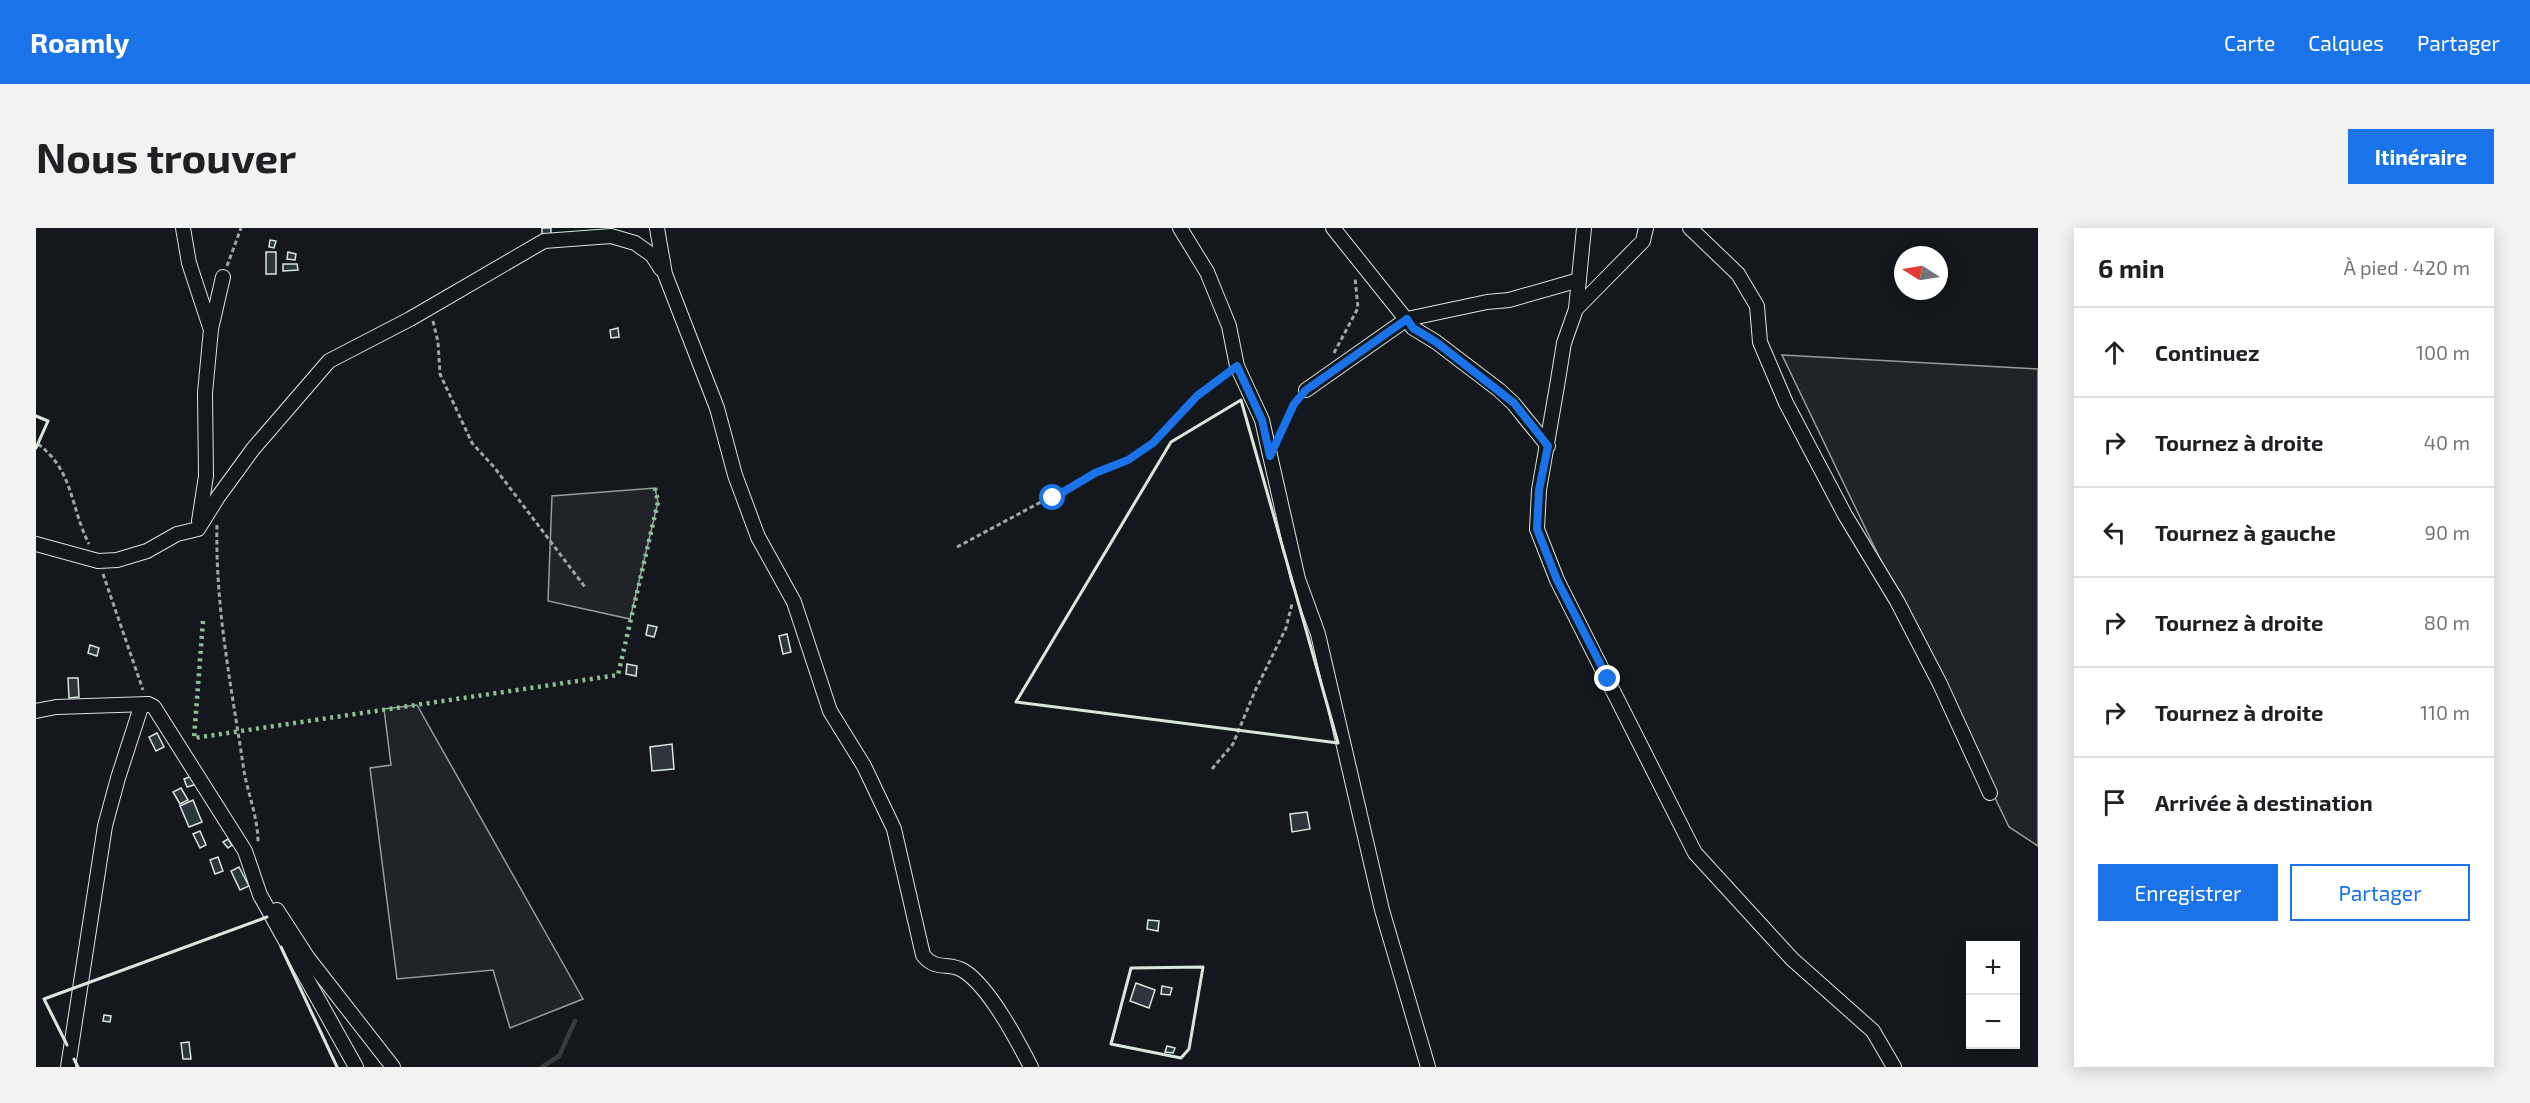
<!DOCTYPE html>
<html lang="fr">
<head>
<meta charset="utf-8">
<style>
  :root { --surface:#fff; --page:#f2f2f2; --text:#202124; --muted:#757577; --line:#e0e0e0; --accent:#1a73e8 }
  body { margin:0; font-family:"Exo 2",sans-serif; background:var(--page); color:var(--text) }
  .controls { position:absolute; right:18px; bottom:18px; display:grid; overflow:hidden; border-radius:0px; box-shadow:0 3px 15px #0003 }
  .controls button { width:54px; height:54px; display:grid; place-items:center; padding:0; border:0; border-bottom:2px solid var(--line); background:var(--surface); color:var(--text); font:30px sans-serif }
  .compass { position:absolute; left:1858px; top:18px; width:54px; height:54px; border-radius:50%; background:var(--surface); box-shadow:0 3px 15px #0003; rotate:282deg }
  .stop { position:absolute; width:18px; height:18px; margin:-14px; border:4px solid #1a73e8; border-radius:50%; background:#fff }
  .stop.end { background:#1a73e8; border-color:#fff; box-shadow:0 2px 6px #0008 }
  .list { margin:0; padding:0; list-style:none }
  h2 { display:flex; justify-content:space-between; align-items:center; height:78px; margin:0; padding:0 24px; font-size:26px }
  h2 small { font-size:20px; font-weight:400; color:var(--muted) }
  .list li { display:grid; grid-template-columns:39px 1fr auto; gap:18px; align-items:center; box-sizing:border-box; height:90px; padding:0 24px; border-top:2px solid var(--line) }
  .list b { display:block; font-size:22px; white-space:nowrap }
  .list em { font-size:20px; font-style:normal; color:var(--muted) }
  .actions { display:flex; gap:12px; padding:18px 24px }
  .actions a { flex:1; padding:14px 0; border:2px solid var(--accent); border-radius:0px; text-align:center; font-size:21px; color:var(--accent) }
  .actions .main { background:var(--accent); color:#fff }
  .icon { flex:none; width:33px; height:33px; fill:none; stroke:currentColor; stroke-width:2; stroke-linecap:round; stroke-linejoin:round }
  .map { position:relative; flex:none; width:2002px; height:839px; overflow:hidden; border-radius:0px }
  header { display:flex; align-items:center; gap:36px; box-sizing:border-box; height:84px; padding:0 30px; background:var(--accent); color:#fff }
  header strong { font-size:28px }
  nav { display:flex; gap:33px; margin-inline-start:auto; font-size:21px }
  .intro { display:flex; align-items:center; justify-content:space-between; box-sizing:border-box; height:144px; padding:0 36px }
  h1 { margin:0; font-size:42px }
  .button { padding:15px 27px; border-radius:0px; background:var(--accent); color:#fff; font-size:21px; font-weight:700 }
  main { display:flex; gap:36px; padding:0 36px }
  aside { flex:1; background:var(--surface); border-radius:0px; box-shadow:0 3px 15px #0003 }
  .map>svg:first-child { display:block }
  .green { fill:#202428; stroke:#939e99; stroke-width:1.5 }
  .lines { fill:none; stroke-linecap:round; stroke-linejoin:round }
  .stream { stroke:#363b3e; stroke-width:4.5 }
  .building { fill:#2c363c; stroke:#d8e6dc; stroke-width:1.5 }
  .minor-casing { stroke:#d8e6dc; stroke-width:16 }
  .path { stroke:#9da8a2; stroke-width:3; stroke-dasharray:4.5 3; stroke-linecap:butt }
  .minor { stroke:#14181c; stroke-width:14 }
  .hedge { stroke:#8ac095; stroke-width:4.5; stroke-dasharray:3 4.5; stroke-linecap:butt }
  .wall { stroke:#d8e6dc; stroke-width:3 }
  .route { stroke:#1a73e8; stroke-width:8 }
</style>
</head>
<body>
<header>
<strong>Roamly</strong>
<nav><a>Carte</a><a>Calques</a><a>Partager</a></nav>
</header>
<div class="intro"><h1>Nous trouver</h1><a class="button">Itinéraire</a></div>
<main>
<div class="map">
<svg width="2002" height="839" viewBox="0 0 2002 839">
  <rect width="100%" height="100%" fill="#14181c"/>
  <g class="green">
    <polygon points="1746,127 2002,141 2002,618 1973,599"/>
    <polygon points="619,260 622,274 594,391 512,373 516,268"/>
    <polygon points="381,477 547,771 474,800 457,742 361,751 334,540 355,537 348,481"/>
  </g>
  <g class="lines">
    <polyline class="stream" points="506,839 523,828 539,793"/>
  </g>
  <g class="building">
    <rect x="506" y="0" width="9" height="8"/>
    <polygon points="234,12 240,13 238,20 233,19"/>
    <rect x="230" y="24" width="10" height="22"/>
    <polygon points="252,24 260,26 259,32 251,31"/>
    <polygon points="247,36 261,36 262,42 247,43"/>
    <polygon points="582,100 583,109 575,110 574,102"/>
    <polygon points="612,397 621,399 618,409 610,407"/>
    <polygon points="751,406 755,424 747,426 743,408"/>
    <polygon points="54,417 63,420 61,428 52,425"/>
    <polygon points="591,436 601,438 600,448 590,446"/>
    <polygon points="32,450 42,450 43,469 33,470"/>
    <polygon points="121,505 128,519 120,523 113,509"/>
    <polygon points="636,516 638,541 616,543 614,519"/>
    <polygon points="157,548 161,556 151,559 148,551"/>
    <polygon points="145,560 152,572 144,576 137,564"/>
    <polygon points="157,572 166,594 153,599 144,578"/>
    <polygon points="1271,584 1274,601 1256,604 1254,586"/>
    <polygon points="164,603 170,617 164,620 157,606"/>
    <polygon points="192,611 196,617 192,620 187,614"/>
    <polygon points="182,629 187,643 179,646 174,632"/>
    <polygon points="203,639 213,658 204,662 195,643"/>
    <polygon points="1112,692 1123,693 1122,703 1111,701"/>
    <polygon points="1100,755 1119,762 1113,780 1094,773"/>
    <polygon points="1126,758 1136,760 1134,767 1125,766"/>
    <polygon points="68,787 75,788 74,794 67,793"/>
    <polygon points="153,814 155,831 147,831 145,815"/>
    <polygon points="1131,818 1139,820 1137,825 1129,824"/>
  </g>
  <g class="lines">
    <defs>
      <g id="minor">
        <polyline points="147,0 153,35 174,99"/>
        <path d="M621 0 629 46 681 180 699 247 722 309 758 374 794 483 828 538 858 601 887 727C900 744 913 733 928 743 954 760 981 812 995 839"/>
        <polyline points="1144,0 1171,44 1193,98 1201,138 1226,192 1262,351 1282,406 1346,682 1392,839"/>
        <polyline points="1297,0 1377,100 1400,114 1463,162 1477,175 1512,218"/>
        <polyline points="1610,0 1607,13 1540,81 1528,115 1521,158 1503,262 1501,301 1521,352 1659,625 1756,731 1837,803 1858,839"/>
        <polyline points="1654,0 1702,46 1721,78 1724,114 1750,175 1809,287 1861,373 1904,456 1954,565"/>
        <polyline points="1540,81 1548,0"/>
        <polyline points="1270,162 1371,91 1451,74 1473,72 1543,52"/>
        <polyline points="163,293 170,248 169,165 175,101 187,49"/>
        <polyline points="0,316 62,333 81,332 111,323 141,306 162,301 182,269 217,221 293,133 374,91 508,13 575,8 599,15 616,27 625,41"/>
        <polyline points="0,483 20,479 112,476 118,479 209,623 224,667 320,839"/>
        <polyline points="241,682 272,730 357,839"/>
        <polyline points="32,839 69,598 82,550 105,479 112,476"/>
      </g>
    </defs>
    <use href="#minor" class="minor-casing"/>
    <g class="path">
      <polyline points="191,38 205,0"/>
      <polyline points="397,93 402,114 404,146 436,215 458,239 549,359"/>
      <polyline points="1298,125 1322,80 1319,50"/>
      <polyline points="1244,206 1261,172"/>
      <path d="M2 216C38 243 34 279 53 316"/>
      <path d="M181 297C179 380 196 462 208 543 212 566 222 590 222 614"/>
      <polyline points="921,319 1059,245 1092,232 1117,215 1161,168 1191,147"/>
      <polyline points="67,346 107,462"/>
      <polyline points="1176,541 1197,516 1219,463 1250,400 1256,376"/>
    </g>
    <use href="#minor" class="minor"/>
    <polyline class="hedge" points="167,393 158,510 582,447 622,274 619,260"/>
    <g class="wall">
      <polygon points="1205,172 1302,515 980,474 1135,214"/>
      <polyline points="0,188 12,193 0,220"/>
      <polyline points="245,719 301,839"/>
      <polygon points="1167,739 1153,821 1145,830 1075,816 1095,740"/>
      <polyline points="31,817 8,771 231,689"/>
      <polyline points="38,831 42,839"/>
    </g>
  </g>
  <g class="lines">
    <polyline class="route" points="1017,270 1059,245 1092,232 1117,215 1161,168 1201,138 1226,192 1234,228 1258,176 1270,162 1371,91 1377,100 1400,114 1478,175 1512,218 1503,262 1501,301 1521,352 1572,451"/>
  </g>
</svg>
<div class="controls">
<button>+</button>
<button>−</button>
</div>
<svg class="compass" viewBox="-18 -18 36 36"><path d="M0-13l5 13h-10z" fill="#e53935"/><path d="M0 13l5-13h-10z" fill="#757577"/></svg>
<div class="stop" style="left:1017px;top:270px"></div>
<div class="stop end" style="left:1572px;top:451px"></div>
</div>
<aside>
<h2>6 min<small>À pied · 420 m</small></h2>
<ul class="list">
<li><svg class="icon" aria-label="ahead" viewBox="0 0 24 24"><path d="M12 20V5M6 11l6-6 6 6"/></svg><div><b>Continuez</b></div><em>100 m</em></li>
<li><svg class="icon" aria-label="right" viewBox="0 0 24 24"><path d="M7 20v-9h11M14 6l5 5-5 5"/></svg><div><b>Tournez à droite</b></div><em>40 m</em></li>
<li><svg class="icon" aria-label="left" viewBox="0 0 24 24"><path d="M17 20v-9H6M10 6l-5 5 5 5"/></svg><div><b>Tournez à gauche</b></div><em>90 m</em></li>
<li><svg class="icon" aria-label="right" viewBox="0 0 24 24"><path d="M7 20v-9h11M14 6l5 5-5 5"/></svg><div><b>Tournez à droite</b></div><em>80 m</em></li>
<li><svg class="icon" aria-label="right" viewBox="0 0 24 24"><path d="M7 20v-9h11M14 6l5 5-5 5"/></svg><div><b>Tournez à droite</b></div><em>110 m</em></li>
<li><svg class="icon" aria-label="arrive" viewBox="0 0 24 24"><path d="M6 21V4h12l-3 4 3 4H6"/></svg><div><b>Arrivée à destination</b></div></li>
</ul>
<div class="actions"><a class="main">Enregistrer</a><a>Partager</a></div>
</aside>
</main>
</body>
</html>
